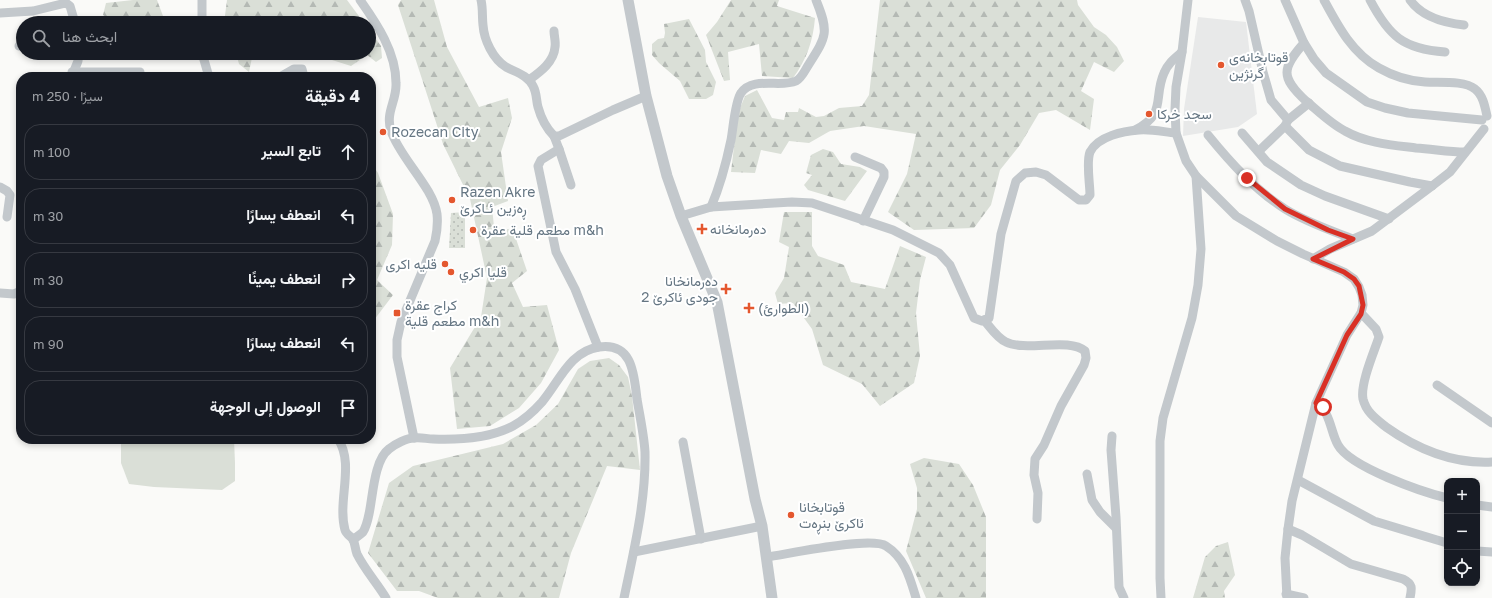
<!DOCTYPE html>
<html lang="ar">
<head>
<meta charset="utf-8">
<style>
  :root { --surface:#171b24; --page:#20242c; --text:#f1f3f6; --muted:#9ea1a6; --line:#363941 }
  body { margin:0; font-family:"Golos Text",Vazirmatn,sans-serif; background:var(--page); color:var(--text); direction:rtl }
  .controls { position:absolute; right:12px; bottom:12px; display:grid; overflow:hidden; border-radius:8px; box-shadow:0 2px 6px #0003 }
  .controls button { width:36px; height:36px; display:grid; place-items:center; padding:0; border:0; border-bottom:1px solid var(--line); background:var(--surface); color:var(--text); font:20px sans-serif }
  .stop { position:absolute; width:12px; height:12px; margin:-9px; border:3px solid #d93025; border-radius:50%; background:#fff }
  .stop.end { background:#d93025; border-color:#fff; box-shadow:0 1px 4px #0008 }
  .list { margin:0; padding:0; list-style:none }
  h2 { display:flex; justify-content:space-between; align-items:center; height:52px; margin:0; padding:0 16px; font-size:17px }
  h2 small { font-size:13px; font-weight:400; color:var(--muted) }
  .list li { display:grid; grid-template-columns:26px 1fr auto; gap:12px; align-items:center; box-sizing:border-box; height:56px; margin:0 8px 8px; padding:0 8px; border:1px solid var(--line); border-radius:16px }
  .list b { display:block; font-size:15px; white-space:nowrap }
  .list em { font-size:13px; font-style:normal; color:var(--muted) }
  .icon { flex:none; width:22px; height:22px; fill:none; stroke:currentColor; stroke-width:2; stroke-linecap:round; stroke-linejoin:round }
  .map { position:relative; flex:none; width:1492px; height:598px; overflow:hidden; direction:ltr }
  .search { position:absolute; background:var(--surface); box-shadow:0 2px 6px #0003; left:16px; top:16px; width:360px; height:44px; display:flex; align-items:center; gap:10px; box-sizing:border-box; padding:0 14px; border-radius:22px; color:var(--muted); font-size:15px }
  .panel { position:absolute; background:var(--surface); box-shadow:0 2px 6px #0003; left:16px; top:72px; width:360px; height:372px; border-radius:16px; direction:rtl }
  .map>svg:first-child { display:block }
  .built { fill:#e8e9e9 }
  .grass { fill:#dadfd7 }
  .forest { fill:url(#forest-firs) }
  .park { fill:url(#park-dots) }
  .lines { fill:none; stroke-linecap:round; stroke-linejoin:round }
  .minor { stroke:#c3c8cc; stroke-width:9 }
  .tertiary { stroke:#c3c8cc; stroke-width:11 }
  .route { stroke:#d93025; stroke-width:5 }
  .poi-dot { fill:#e4572e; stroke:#fff; stroke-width:1.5 }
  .labels { text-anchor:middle; stroke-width:4; stroke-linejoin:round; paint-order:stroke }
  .poi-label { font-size:14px; fill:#657683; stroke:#fff; text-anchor:start }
</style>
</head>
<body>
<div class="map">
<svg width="1492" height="598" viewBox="0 0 1492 598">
  <defs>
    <pattern id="forest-firs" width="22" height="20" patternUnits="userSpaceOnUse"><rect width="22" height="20" fill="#dadfd7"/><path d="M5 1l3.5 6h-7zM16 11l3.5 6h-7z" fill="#b4b9b4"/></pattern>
    <pattern id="park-dots" width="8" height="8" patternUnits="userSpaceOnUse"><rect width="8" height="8" fill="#dadfd7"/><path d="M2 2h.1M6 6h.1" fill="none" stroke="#b4b9b4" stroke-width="1.8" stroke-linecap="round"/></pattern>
  </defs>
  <rect width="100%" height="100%" fill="#fafaf8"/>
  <polygon class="built" points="1198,17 1246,22 1257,114 1238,127 1183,136 1184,109"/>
  <polygon class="grass" points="121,439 234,439 235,463 235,481 222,490 154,487 129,484 121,463"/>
  <g class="forest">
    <polygon points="133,0 157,0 163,16 164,23 115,23 103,15 106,3"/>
    <polygon points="227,0 347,0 364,23 224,23"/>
    <polygon points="401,0 434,0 447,47 479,107 508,98 512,118 501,152 508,201 492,207 494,227 513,230 527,271 512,283 523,307 547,305 559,350 541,383 519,408 490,426 457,429 450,368 481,317 487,278 470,199 443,144 398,5"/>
    <path d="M731 0H779L777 6 815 18C813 41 807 59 793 78L762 76 759 44 728 52 730 80 724 81 706 35 717 22Z"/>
    <polygon points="880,0 1077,0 1078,5 1094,27 1106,35 1117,47 1124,61 1114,72 1094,62 1081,91 1094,99 1090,130 1056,110 1039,113 1020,145 1000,170 991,205 974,228 914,230 888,212 907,174 916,134 864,126 830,131 809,143 789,141 781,154 761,150 755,173 731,172 738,113 745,96 757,90 772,118 784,120 786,112 798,112 799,108 816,117 824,116 839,108 862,106 869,95"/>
    <polygon points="689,19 705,50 706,62 716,82 713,95 706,99 689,99 680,81 659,63 652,55 652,44 658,39 664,38 665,33 664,24"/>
    <polygon points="369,30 381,46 382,58 376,62 367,55 351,66 332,60 331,54 326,53 369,53"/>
    <polygon points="236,53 253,53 249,72 239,64"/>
    <path d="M255 53H295C281 61 270 59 255 53Z"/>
    <polygon points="823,149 833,152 841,164 860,167 867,171 845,201 808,190 804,185 812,175 806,173 811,155"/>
    <polygon points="371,163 378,173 393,214 392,245 377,280 393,295 371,324"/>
    <polygon points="784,212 812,212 812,246 818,256 844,265 851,282 885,289 900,246 926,257 920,280 916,313 920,356 914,383 880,406 862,384 823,365 812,329 793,303 778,304 775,293 784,278 789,247 779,242"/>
    <polygon points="609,358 619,365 628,377 632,396 640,470 607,466 571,553 559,598 438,598 419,591 397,591 368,553 389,483 413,466 503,444 536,425 558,404 578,369 590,361"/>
    <polygon points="924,458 959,464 973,485 986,517 986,598 926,598 906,551 917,509 917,488 910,464"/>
    <polygon points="1228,542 1235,575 1224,591 1225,598 1193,598 1205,557 1216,546"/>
  </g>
  <polygon class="park" points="465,212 465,248 449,248 451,213"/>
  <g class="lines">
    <g class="minor">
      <path d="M360 0C377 24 396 52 396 83 397 101 385 112 391 131 400 158 433 187 437 214 438 223 437 232 435 241L401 322 397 340V357L414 438"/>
      <path d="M481 0C483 8 482 17 483 25 484 40 493 59 506 67 515 72 528 75 533 86 537 93 536 100 538 107 541 118 546 128 554 136H559L613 110 646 96"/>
      <polyline points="1188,0 1182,52 1176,87 1175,109 1176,133 1186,161 1196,176 1236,216 1277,241 1303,254 1344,272 1354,279 1359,287 1362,295 1363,305 1361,313 1347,335 1316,403 1292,501 1288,529 1285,558 1287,598"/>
      <polyline points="1245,0 1249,11 1263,72 1271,100 1288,120"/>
      <polyline points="1285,0 1304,43 1314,59 1326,73 1367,102 1385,108 1408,113 1482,120"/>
      <path d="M1324 0C1338 26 1352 53 1379 68 1393 76 1409 81 1425 82 1439 83 1464 80 1475 89 1483 95 1485 107 1487 116"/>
      <path d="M1370 0C1389 36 1403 49 1445 52"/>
      <path d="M1410 0C1422 17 1445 23 1464 25"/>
      <polyline points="0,13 33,11 66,3 70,6 75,23"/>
      <polyline points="202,23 202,0"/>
      <path d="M1304 43C1282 68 1280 77 1306 101 1318 111 1331 124 1345 131 1366 143 1392 145 1416 148 1433 149 1449 152 1465 152"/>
      <polyline points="19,46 23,44"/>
      <polyline points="202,53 209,77"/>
      <polyline points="72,72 140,72"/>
      <polyline points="72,76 78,61 79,53"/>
      <polyline points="280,77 294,69 302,69 304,77"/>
      <path d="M529 80C540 72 554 62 555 47 556 42 554 36 554 31"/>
      <polyline points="1285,126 1309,150 1340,166 1410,182 1432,186"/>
      <path d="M1135 130C1167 114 1153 98 1164 73 1168 63 1175 58 1182 52"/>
      <polyline points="1242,133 1267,162 1301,185 1325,196 1389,219"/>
      <path d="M1208 135C1230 162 1255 190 1285 209 1306 222 1330 230 1353 239"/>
      <polyline points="554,136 559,149 541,160 538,166 556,252 575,289 598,347"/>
      <polyline points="559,149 571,185"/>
      <polyline points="1259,151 1285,126 1288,120 1309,103"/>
      <polyline points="855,157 881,168 884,172 884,177 863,221"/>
      <polyline points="0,187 7,191 10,195 7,217"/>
      <path d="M711 207C720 186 726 164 731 140 733 130 735 101 741 93 753 76 781 88 796 81 802 78 805 70 809 64 827 36 829 32 816 0"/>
      <path d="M681 216 711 207 792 202 812 203 893 230 939 253 950 265 974 318 982 321 989 318 1001 234 1016 181 1025 173 1036 172 1046 175 1079 200H1086L1090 195C1090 184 1086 162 1090 152 1098 136 1124 131 1139 130 1152 129 1164 132 1176 133"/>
      <polyline points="1313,259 1330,249 1372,231 1432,186 1450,172 1484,129"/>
      <polyline points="0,293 14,294 21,291"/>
      <path d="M1361 313 1376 329 1379 337C1374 352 1360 384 1363 399 1366 412 1376 419 1386 427 1417 449 1453 464 1492 462"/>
      <path d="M984 320C990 327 997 338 1006 342 1026 352 1069 337 1085 351L1086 358 1084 365 1061 406 1044 445 1035 459 1034 475 1038 493 1037 519"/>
      <polyline points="1437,385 1492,423"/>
      <path d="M1316 403C1331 412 1330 431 1338 445 1350 467 1422 492 1447 498"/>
      <polyline points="1112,436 1111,450 1116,517 1119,587 1124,598"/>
      <path d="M338 439C355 464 337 501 345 530 346 534 350 536 353 539 355 543 355 549 357 554 365 570 377 583 386 598"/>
      <polyline points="683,442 701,539"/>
      <polyline points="1087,474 1092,500 1100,512 1116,528"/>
      <polyline points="1298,480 1374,521 1447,543"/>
      <polyline points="1477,505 1492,507"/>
      <path d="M1288 529 1302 535 1351 564 1403 579C1413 584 1412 588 1410 598"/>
      <path d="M353 540C356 537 360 535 363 532 366 527 368 519 369 514 373 496 374 460 389 449 395 444 407 438 414 438 421 437 427 439 433 439 459 440 490 438 513 426 524 420 534 411 542 402 559 382 570 351 599 347 633 342 634 375 637 399 640 417 644 435 645 452 646 501 634 550 624 598"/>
      <polyline points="1477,551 1492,552"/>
      <polyline points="634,552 762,526"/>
      <path d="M767 557C788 554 871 536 886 546 905 558 910 578 916 598"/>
      <polyline points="1286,594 1304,598"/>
      <polyline points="1161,598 1160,578 1160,441 1163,418 1192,318 1198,285 1201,249 1196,176"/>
    </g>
    <polyline class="tertiary" points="628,0 646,96 667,176 681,216 717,302 755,499 762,526 772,598"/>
  </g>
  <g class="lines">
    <polyline class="route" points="1247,178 1285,209 1328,230 1353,239 1313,259 1344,272 1354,279 1359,286 1363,305 1361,314 1347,335 1316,403 1323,407"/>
  </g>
  <g class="poi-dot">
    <circle cx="1221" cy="65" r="4"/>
    <circle cx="1149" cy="114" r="4"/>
    <circle cx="383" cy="132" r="4"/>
    <circle cx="452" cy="200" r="4"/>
    <path d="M700 223h4v4h4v4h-4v4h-4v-4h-4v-4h4z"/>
    <circle cx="473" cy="230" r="4"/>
    <circle cx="445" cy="264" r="4"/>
    <circle cx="451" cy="272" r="4"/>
    <path d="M724 283h4v4h4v4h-4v4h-4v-4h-4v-4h4z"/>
    <path d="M747 302h4v4h4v4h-4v4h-4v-4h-4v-4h4z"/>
    <rect x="393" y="309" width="8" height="8" rx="2"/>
    <circle cx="791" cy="515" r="4"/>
  </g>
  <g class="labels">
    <g class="poi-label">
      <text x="1229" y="62">قوتابخانەی<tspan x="1229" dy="16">گرنژین</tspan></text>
      <text x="1157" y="119">سجد خركا</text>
      <text x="391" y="137">Rozecan City</text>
      <text x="460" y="197">Razen Akre<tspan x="460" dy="16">ڕەزین ئـاکرێ</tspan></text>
      <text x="710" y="234">دەرمانخانە</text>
      <text x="481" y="235">مطعم قلية عقرة m&amp;h</text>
      <text x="437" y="269" text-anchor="end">قليه اكرى</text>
      <text x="459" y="277">قليا اكري</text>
      <text x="718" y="286" text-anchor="end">دەرمانخانا<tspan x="718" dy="16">جودی ئاکرێ 2</tspan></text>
      <text x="405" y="310">كراج عقرة<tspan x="405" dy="16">مطعم قلية m&amp;h</tspan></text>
      <text x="758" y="313">(الطوارئ)</text>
      <text x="799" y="512">قوتابخانا<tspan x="799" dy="16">ئاکرێ بنڕەت</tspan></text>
    </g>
  </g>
</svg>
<div class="controls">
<button>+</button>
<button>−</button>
<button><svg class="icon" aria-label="locate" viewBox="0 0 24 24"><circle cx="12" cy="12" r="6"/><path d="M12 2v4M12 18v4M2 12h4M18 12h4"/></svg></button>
</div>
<div class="stop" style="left:1323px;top:407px"></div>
<div class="stop end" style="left:1247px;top:178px"></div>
<div class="search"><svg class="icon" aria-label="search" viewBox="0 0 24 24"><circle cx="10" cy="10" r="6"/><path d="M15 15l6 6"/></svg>ابحث هنا</div>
<section class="panel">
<h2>4 دقيقة<small>سيرًا · 250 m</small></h2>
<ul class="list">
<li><svg class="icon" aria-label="ahead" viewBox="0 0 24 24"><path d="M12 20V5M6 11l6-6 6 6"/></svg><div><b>تابع السير</b></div><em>100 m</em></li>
<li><svg class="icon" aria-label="left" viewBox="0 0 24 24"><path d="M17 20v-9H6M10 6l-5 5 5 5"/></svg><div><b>انعطف يسارًا</b></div><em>30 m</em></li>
<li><svg class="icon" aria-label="right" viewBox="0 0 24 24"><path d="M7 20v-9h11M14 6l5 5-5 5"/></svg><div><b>انعطف يمينًا</b></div><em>30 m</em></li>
<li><svg class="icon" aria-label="left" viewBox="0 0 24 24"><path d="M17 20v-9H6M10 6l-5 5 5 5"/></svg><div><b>انعطف يسارًا</b></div><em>90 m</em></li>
<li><svg class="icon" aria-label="arrive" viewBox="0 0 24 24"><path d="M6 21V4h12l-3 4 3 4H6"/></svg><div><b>الوصول إلى الوجهة</b></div></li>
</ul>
</section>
</div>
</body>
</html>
